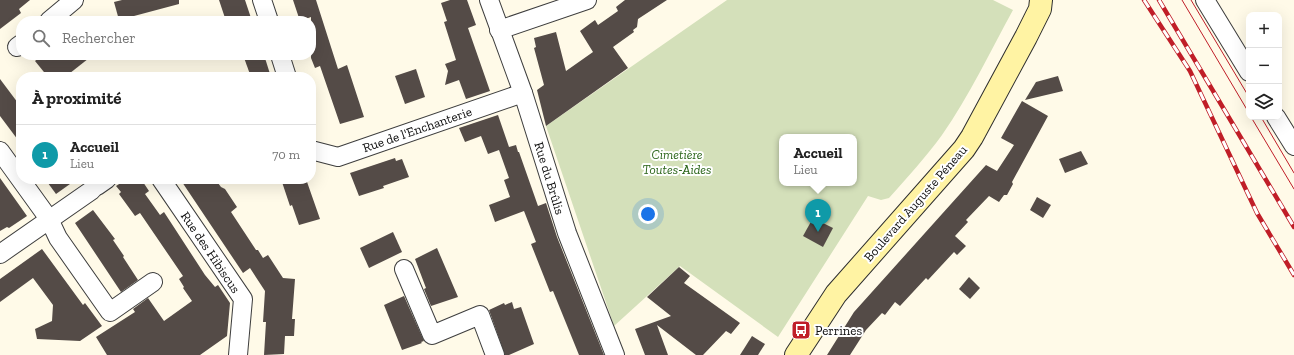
<!DOCTYPE html>
<html lang="fr">
<head>
<meta charset="utf-8">
<style>
  :root { --surface:#fff; --page:#f2f2f2; --text:#222; --muted:#767676; --line:#e0e0e0; --accent:#d93025 }
  body { margin:0; font-family:"Zilla Slab",serif; background:var(--page); color:var(--text) }
  .controls { position:absolute; right:12px; top:12px; display:grid; overflow:hidden; border-radius:8px; box-shadow:0 4px 16px #0002 }
  .controls button { width:36px; height:36px; display:grid; place-items:center; padding:0; border:0; border-bottom:1px solid var(--line); background:var(--surface); color:var(--text); font:20px sans-serif }
  .you { position:absolute; left:648px; top:214px; width:14px; height:14px; margin:-10px; border:3px solid #fff; border-radius:50%; background:#1a73e8; box-shadow:0 0 0 6px #1a73e833 }
  .badge { display:grid; place-items:center; width:26px; height:26px; border-radius:50%; background:var(--accent); color:#fff; font-size:13px; font-weight:700 }
  .pin { position:absolute; translate:-50% -33px; filter:drop-shadow(0 1px 2px #0008) }
  .pin::after { content:''; position:absolute; top:21px; width:14px; height:12px; background:inherit; clip-path:polygon(0 0,100% 0,50% 100%) }
  .popup { position:absolute; left:779px; top:134px; width:78px; height:52px; box-sizing:border-box; display:grid; place-content:center; border-radius:8px; background:var(--surface); filter:drop-shadow(0 1px 3px #0005); font-size:13px; white-space:nowrap; color:var(--muted) }
  .popup b { font-size:15px; color:var(--text) }
  .popup::after { content:''; position:absolute; left:50%; top:100%; margin-left:-8px; border:8px solid transparent; border-top-color:var(--surface) }
  .list { margin:0; padding:0; list-style:none }
  h2 { display:flex; justify-content:space-between; align-items:center; height:52px; margin:0; padding:0 16px; font-size:17px }
  h2 small { font-size:13px; font-weight:400; color:var(--muted) }
  .list li { display:grid; grid-template-columns:26px 1fr auto; gap:12px; align-items:center; box-sizing:border-box; height:60px; padding:0 16px; border-top:1px solid var(--line) }
  .list b { display:block; font-size:15px; white-space:nowrap }
  .list p { margin:0; font-size:13px; white-space:nowrap; color:var(--muted) }
  .list em { font-size:13px; font-style:normal; color:var(--muted) }
  .icon { flex:none; width:22px; height:22px; fill:none; stroke:currentColor; stroke-width:2; stroke-linecap:round; stroke-linejoin:round }
  .map { position:relative; flex:none; width:1294px; height:355px; overflow:hidden }
  .search { position:absolute; background:var(--surface); box-shadow:0 4px 16px #0002; left:16px; top:16px; width:300px; height:44px; display:flex; align-items:center; gap:10px; box-sizing:border-box; padding:0 14px; border-radius:16px; color:var(--muted); font-size:15px }
  .panel { position:absolute; background:var(--surface); box-shadow:0 4px 16px #0002; left:16px; top:72px; width:300px; height:112px; border-radius:16px }
  .map>svg:first-child { display:block }
  .cemetery { fill:#d4e0ba; fill-rule:evenodd }
  .building { fill:#544b47 }
  .lines { fill:none; stroke-linecap:round; stroke-linejoin:round }
  .street-casing { stroke:#3e3e3e; stroke-width:20 }
  .secondary-casing { stroke:#2d2d2d; stroke-width:24 }
  .street { stroke:#fff; stroke-width:18 }
  .secondary { stroke:#fff3a3; stroke-width:22 }
  .tram { stroke:#c01e28; stroke-width:1 }
  .rail-casing { stroke:#c01e28; stroke-width:4.5 }
  .rail { stroke:#fff; stroke-width:3; stroke-dasharray:9; stroke-linecap:butt }
  .labels { text-anchor:middle; stroke-width:4; stroke-linejoin:round; paint-order:stroke }
  .street-label { font-size:13px; fill:#0b0b0b; stroke:#fff }
  .park-label { font-size:13px; font-style:italic; fill:#2a6419; stroke:#fff }
  .poi-label { font-size:13px; fill:#0b0b0b; stroke:#fff; text-anchor:start }
</style>
</head>
<body>
<div class="map">
<svg width="1294" height="355" viewBox="0 0 1294 355">
  <rect width="100%" height="100%" fill="#fffae8"/>
  <path class="cemetery" d="M727 0H993L1013 10C990 52 969 96 942 135 926 157 907 178 889 198L881 200 868 196 778 337 680 266 614 326 546 126ZM782 137H854V183H782Z"/>
  <g class="building">
    <polygon points="0,0 30,0 19,9 21,13 0,29"/>
    <polygon points="122,0 179,0 179,4 119,20 114,2"/>
    <polygon points="219,0 245,0 252,21 226,21"/>
    <polygon points="293,0 316,0 338,69 347,65 364,117 340,124 320,66 315,68 311,58 311,17 300,21"/>
    <polygon points="450,0 467,0 476,25 468,28 490,91 466,99 459,80 445,85 448,71 445,64 456,60 444,22 447,21 441,3"/>
    <polygon points="625,0 667,0 638,19 637,27 633,30 634,32 613,47 628,68 546,126 537,90 544,85 534,48 536,47 534,38 556,32 566,71 593,52 580,31 595,20 598,25 618,11 616,7"/>
    <polygon points="42,55 93,55 65,77 48,77 35,61"/>
    <polygon points="243,55 264,55 271,77 251,77"/>
    <polygon points="416,69 425,97 405,104 395,76"/>
    <polygon points="1058,76 1063,91 1025,100 1036,82"/>
    <polygon points="0,79 21,107 21,144 0,116"/>
    <polygon points="1022,101 1048,116 1012,182 1013,184 1007,195 1004,195 999,202 989,196 966,220 968,222 955,236 966,246 957,255 954,252 928,280 926,278 900,306 895,302 885,315 882,313 866,330 850,355 827,355 854,312 986,165 997,171 1014,145 1001,138"/>
    <polygon points="498,115 509,147 516,145 518,152 519,152 538,206 546,203 557,237 604,355 579,355 553,291 550,292 531,244 536,242 524,211 495,222 489,205 510,197 504,180 509,178 499,150 488,154 481,136 465,142 459,128"/>
    <polygon points="1081,151 1088,164 1065,173 1059,159"/>
    <polygon points="395,158 396,161 402,159 409,177 383,186 384,188 359,196 350,173"/>
    <polygon points="0,178 27,216 9,228 7,227 0,231"/>
    <polygon points="45,179 77,179 56,194"/>
    <polygon points="127,179 141,179 149,191 145,194 160,215 164,212 205,275 215,287 218,285 230,303 227,336 200,355 107,355 96,337 135,312 133,309 148,298 164,321 192,301 183,288 184,287 179,279 183,276 140,213 135,216 119,194 121,192 116,186"/>
    <polygon points="180,179 215,179 221,187 225,189 237,207 231,212 256,250 258,250 263,258 268,255 283,278 295,279 292,319 295,319 294,336 285,336 284,354 264,355 266,322 263,322 265,291 250,268 243,273"/>
    <polygon points="281,179 306,179 320,219 299,225 292,205 290,206"/>
    <polygon points="1037,197 1051,205 1043,218 1030,210"/>
    <polygon points="93,210 115,239 113,240 124,256 123,257 138,280 121,292 75,223"/>
    <polygon points="813,218 833,228 823,247 803,236"/>
    <polygon points="393,232 402,252 369,268 360,248"/>
    <polygon points="437,248 458,297 431,306 424,289 426,288 415,259"/>
    <polygon points="42,249 83,305 85,303 102,326 80,341 37,339 35,329 52,321 53,305 33,278 0,302 0,279"/>
    <polygon points="679,267 690,276 684,283 740,323 731,334 726,331 703,355 696,355 657,325 668,355 645,355 635,329 671,316 647,297"/>
    <polygon points="969,277 980,288 970,299 959,289"/>
    <polygon points="404,296 424,341 421,342 422,343 402,350 384,305"/>
    <polygon points="512,302 514,309 521,307 534,344 509,355 505,355 489,310 504,303 505,305"/>
    <polygon points="752,336 765,344 758,355 740,355"/>
  </g>
  <g class="lines">
    <defs>
      <g id="street">
        <polyline points="262,0 269,21"/>
        <polyline points="489,0 523,93 567,233 615,355"/>
        <polyline points="1205,0 1249,72"/>
        <polyline points="49,21 74,0"/>
        <polyline points="499,30 587,0"/>
        <polyline points="17,47 21,44"/>
        <polyline points="280,55 287,77"/>
        <polyline points="1276,117 1294,146"/>
        <polyline points="311,150 338,157 523,93"/>
        <polyline points="0,151 49,219 58,238 110,312 153,282"/>
        <polyline points="161,179 243,299 238,355"/>
        <polyline points="97,186 107,179"/>
        <polyline points="0,254 92,190"/>
        <polyline points="404,269 432,335 480,315 495,355"/>
      </g>
      <polyline id="secondary" points="796,355 836,294 964,149 972,137 1026,37 1040,9 1041,0"/>
    </defs>
    <use href="#street" class="street-casing"/>
    <use href="#secondary" class="secondary-casing"/>
    <use href="#street" class="street"/>
    <use href="#secondary" class="secondary"/>
    <g class="tram">
      <polyline points="1182,0 1249,113"/>
      <polyline points="1191,0 1249,97"/>
      <polyline points="1251,117 1294,189"/>
      <polyline points="1261,117 1294,173"/>
    </g>
    <defs>
      <g id="rail">
        <polyline points="1144,0 1190,71 1257,213 1294,275"/>
        <polyline points="1159,0 1294,227"/>
      </g>
    </defs>
    <use href="#rail" class="rail-casing"/>
    <use href="#rail" class="rail"/>
  </g>
  <defs>
    <symbol id="bus-square" viewBox="-11 -11 22 22"><rect x="-9" y="-9" width="18" height="18" rx="4" fill="#c01e28" stroke="#fff"/><path d="M-5-6H5V4H4V6H2V4H-2V6H-4V4H-5ZM-3.5-4V0h7V-4ZM-3.5 1.2v1.5H-2V1.2ZM2 1.2v1.5H3.5V1.2Z" fill="#fff"/></symbol>
  </defs>
  <g fill-rule="evenodd">
    <use href="#bus-square" x="790" y="319" width="22" height="22"/>
  </g>
  <g class="labels">
    <g class="street-label">
      <text transform="translate(417 129) rotate(-19)" y="5">Rue de l'Enchanterie</text>
      <text transform="translate(550 178) rotate(73)" y="5">Rue du Brûlis</text>
      <text transform="translate(915 203) rotate(-49)" y="5">Boulevard Auguste Péneau</text>
      <text transform="translate(211 252) rotate(56)" y="5">Rue des Hibiscus</text>
    </g>
    <g class="park-label">
      <text x="677" y="159">Cimetière<tspan x="677" dy="15">Toutes-Aides</tspan></text>
    </g>
    <g class="poi-label">
      <text x="815" y="335">Perrines</text>
    </g>
  </g>
</svg>
<div class="controls">
<button>+</button>
<button>−</button>
<button><svg class="icon" aria-label="layers" viewBox="0 0 24 24"><path d="M12 4l9 5-9 5-9-5zM3 14l9 5 9-5"/></svg></button>
</div>
<div class="you"></div>
<div class="pin badge" style="left:818px;top:232px;background:#0f9aa8">1</div>
<div class="popup"><b>Accueil</b>Lieu</div>
<div class="search"><svg class="icon" aria-label="search" viewBox="0 0 24 24"><circle cx="10" cy="10" r="6"/><path d="M15 15l6 6"/></svg>Rechercher</div>
<section class="panel">
<h2>À proximité<small></small></h2>
<ul class="list">
<li><span class="badge" style="background:#0f9aa8">1</span><div><b>Accueil</b><p>Lieu</p></div><em>70 m</em></li>
</ul>
</section>
</div>
</body>
</html>
